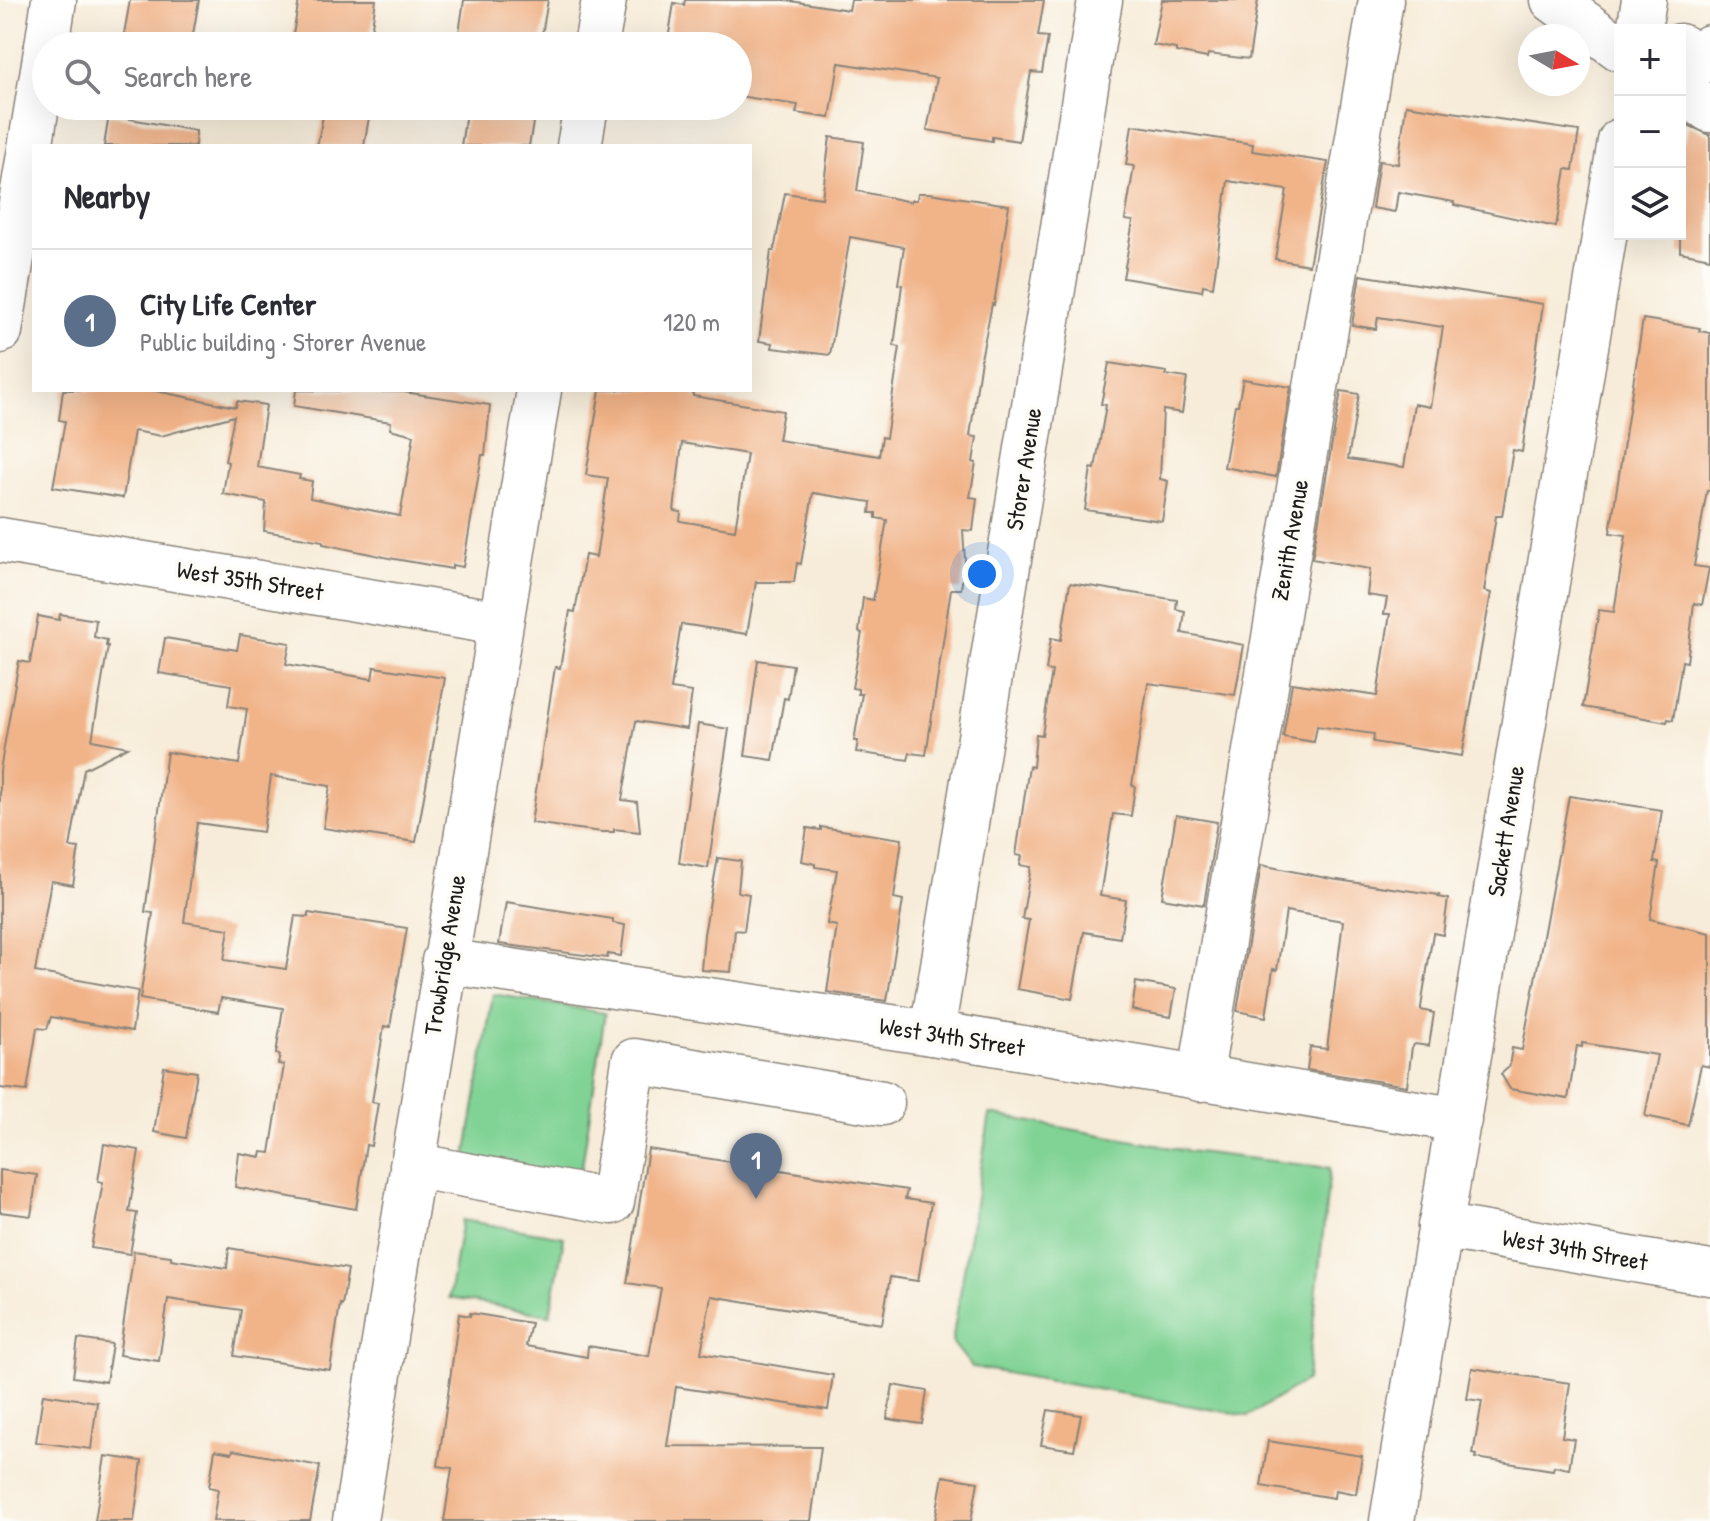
<!DOCTYPE html>
<html lang="en">
<head>
<meta charset="utf-8">
<style>
  :root { --surface:#fff; --page:#f2f2f3; --text:#2b2b33; --muted:#7c7c81; --line:#e1e1e2; --accent:#b5179e }
  body { margin:0; font-family:"Patrick Hand",sans-serif; background:var(--page); color:var(--text) }
  .controls { position:absolute; right:24px; top:24px; display:grid; overflow:hidden; border-radius:0px; box-shadow:0 8px 32px #0002 }
  .controls button { width:72px; height:72px; display:grid; place-items:center; padding:0; border:0; border-bottom:2px solid var(--line); background:var(--surface); color:var(--text); font:40px sans-serif }
  .compass { position:absolute; left:1518px; top:24px; width:72px; height:72px; border-radius:50%; background:var(--surface); box-shadow:0 8px 32px #0002; rotate:100deg }
  .you { position:absolute; left:982px; top:574px; width:28px; height:28px; margin:-20px; border:6px solid #fff; border-radius:50%; background:#1a73e8; box-shadow:0 0 0 12px #1a73e833 }
  .badge { display:grid; place-items:center; width:52px; height:52px; border-radius:50%; background:var(--accent); color:#fff; font-size:26px; font-weight:700 }
  .pin { position:absolute; translate:-50% -66px; filter:drop-shadow(0 2px 4px #0008) }
  .pin::after { content:''; position:absolute; top:42px; width:28px; height:24px; background:inherit; clip-path:polygon(0 0,100% 0,50% 100%) }
  .list { margin:0; padding:0; list-style:none }
  h2 { display:flex; justify-content:space-between; align-items:center; height:104px; margin:0; padding:0 32px; font-size:34px }
  h2 small { font-size:26px; font-weight:400; color:var(--muted) }
  .list li { display:grid; grid-template-columns:52px 1fr auto; gap:24px; align-items:center; box-sizing:border-box; height:144px; padding:0 32px; border-top:2px solid var(--line) }
  .list b { display:block; font-size:30px; white-space:nowrap }
  .list p { margin:0; font-size:26px; white-space:nowrap; color:var(--muted) }
  .list em { font-size:26px; font-style:normal; color:var(--muted) }
  .icon { flex:none; width:44px; height:44px; fill:none; stroke:currentColor; stroke-width:2; stroke-linecap:round; stroke-linejoin:round }
  .map { position:relative; flex:none; width:1710px; height:1521px; overflow:hidden }
  .search { position:absolute; background:var(--surface); box-shadow:0 8px 32px #0002; left:32px; top:32px; width:720px; height:88px; display:flex; align-items:center; gap:20px; box-sizing:border-box; padding:0 28px; border-radius:44px; color:var(--muted); font-size:30px }
  .panel { position:absolute; background:var(--surface); box-shadow:0 8px 32px #0002; left:32px; top:144px; width:720px; height:248px; border-radius:0px }
  .map>svg:first-child { display:block }
  .green { fill:#81d395; stroke:#4e7858; stroke-width:2 }
  .building { fill:#f1b388; fill-rule:evenodd }
  .lines { fill:none; stroke-linecap:round; stroke-linejoin:round }
  .minor-casing { stroke:#8a847a; stroke-width:47 }
  .minor { stroke:#fff; stroke-width:44 }
  .labels { text-anchor:middle; stroke-width:8; stroke-linejoin:round; paint-order:stroke }
  .street-label { font-size:24px; fill:#1c1c1c; stroke:#fdfcf7 }
</style>
</head>
<body>
<div class="map">
<svg width="1710" height="1521" viewBox="0 0 1710 1521">
  <rect width="100%" height="100%" fill="#fdfcf7"/>
  <filter id="ink" filterUnits="userSpaceOnUse"><feTurbulence type="fractalNoise" baseFrequency=".0125" numOctaves="2"/><feDisplacementMap in="SourceGraphic" scale="16" xChannelSelector="R" yChannelSelector="G"/><feConvolveMatrix kernelMatrix="1 2 1 2 8 2 1 2 1" color-interpolation-filters="sRGB"/></filter>
  <filter id="wash" filterUnits="userSpaceOnUse"><feTurbulence type="fractalNoise" baseFrequency=".006" numOctaves="4" result="noise"/><feDisplacementMap in="SourceGraphic" scale="32" xChannelSelector="R" yChannelSelector="G"/><feGaussianBlur stdDeviation="1.8" result="paint"/><feColorMatrix in="noise" values="0 0 0 0 0 0 0 0 0 0 0 0 0 0 0 0 0 1.4 0 .05"/><feComposite in="paint" operator="in"/></filter>
  <g filter="url(#wash)">
    <rect width="100%" height="100%" fill="#f7ecd9"/>
    <g class="green">
      <polygon points="493,994 605,1013 582,1167 563,1179 465,1164"/>
      <polygon points="990,1114 1188,1151 1330,1168 1307,1380 1248,1416 972,1367 952,1342"/>
      <polygon points="462,1220 564,1237 550,1315 449,1298"/>
    </g>
    <g id="blocks">
      <g class="building">
        <polygon points="130,0 199,0 191,46 158,46 159,41 124,34"/>
        <polygon points="299,0 376,0 369,46 291,46"/>
        <polygon points="464,0 548,0 540,46 457,46"/>
        <polygon points="685,0 784,0 849,10 851,0 1044,0 1038,36 1048,37 1042,73 1031,72 1019,141 992,137 992,141 927,130 937,78 839,63 830,118 796,113 798,105 738,96 738,46 667,46 674,3 684,5"/>
        <polygon points="1162,0 1258,0 1249,59 1208,54 1207,58 1176,52 1176,49 1153,45"/>
        <polygon points="1406,105 1579,131 1573,170 1566,169 1556,227 1454,205 1454,202 1398,192 1395,212 1372,208 1379,161 1398,164"/>
        <polygon points="325,106 371,106 364,146 317,146"/>
        <polygon points="467,106 536,106 529,146 461,146"/>
        <polygon points="109,115 196,131 195,146 104,146"/>
        <polygon points="1132,125 1253,144 1252,151 1328,162 1309,265 1275,259 1287,190 1228,181 1213,287 1203,285 1202,291 1123,278 1133,221 1125,220 1134,166 1126,165"/>
        <polygon points="1688,125 1710,135 1710,258 1680,252 1680,141 1685,142"/>
        <path d="M830 137 864 142 857 191 911 202V200H917L918 193H929L1009 205 994 305 992 304 981 359 970 436 977 437 973 462 976 463 970 497 977 498 973 531 963 530 965 561 961 589H951L926 755 910 753 908 760 856 752 858 741H854L862 694H858V689L852 688 862 633 859 632 863 598 873 600 887 520 876 518V513H870L871 502 813 493 801 564 797 563 794 582H756L747 634 681 624 671 689 692 692 687 729 636 721 622 800 637 802 640 832 614 829V832H602L531 823 555 667 560 668 570 611 575 612 585 555 596 557 608 478 586 475 600 390H671L693 393V396L783 411 778 440 879 456 882 437 886 438 900 347 894 346 902 285 898 284 904 247 850 237 830 355 772 348 773 343 759 341 771 251H774L785 193 822 198ZM682 443 747 454 735 530 680 521 681 512 674 511Z"/>
        <polygon points="1360,275 1543,304 1522,452 1513,450 1502,516 1496,516 1484,591 1491,593 1462,756 1373,742 1374,734 1317,726 1314,742 1283,737 1292,683 1377,696 1390,614 1384,614 1387,598 1367,595 1370,569 1312,559 1341,391 1359,394 1348,459 1404,467 1414,404 1430,407 1443,327 1378,317 1376,329 1352,325"/>
        <polygon points="1643,319 1700,328 1699,331 1710,333 1710,491 1707,490 1694,566 1709,568 1702,605 1694,603 1687,662 1682,661 1673,720 1668,719 1667,722 1583,707 1599,610 1614,612 1626,535 1610,533"/>
        <polygon points="1109,363 1167,372 1166,375 1187,378 1182,413 1163,410 1160,479 1168,481 1162,521 1085,510 1091,468 1095,469 1106,405 1101,404"/>
        <polygon points="1243,379 1291,387 1276,477 1224,467 1235,405 1238,405"/>
        <polygon points="63,390 151,390 236,407 237,401 266,405 257,467 300,475 299,479 312,481 310,498 400,516 414,435 390,429 391,422 294,406 296,390 404,392 490,405 485,455 482,455 463,567 452,565 452,569 389,558 323,544 323,541 264,531 266,502 223,494 228,462 225,461 234,416 161,436 134,431 123,498 53,487 65,421 59,420"/>
        <polygon points="1070,583 1177,600 1176,609 1185,611 1182,633 1244,645 1235,695 1148,683 1132,785 1135,786 1131,816 1113,814 1100,896 1126,900 1120,938 1084,932 1072,999 1017,989 1029,920 1022,919 1031,867 1020,865 1022,856 1016,855 1029,766 1033,767 1036,734 1042,735 1052,671 1046,670 1051,638 1061,640"/>
        <polygon points="60,614 96,620 94,637 107,640 106,646 108,646 92,740 128,747 84,769 70,847 79,848 73,885 51,881 35,972 138,991 132,1031 51,1017 47,1029 37,1028 27,1091 0,1088 0,770 19,661 30,663 38,616 59,620"/>
        <polygon points="240,635 290,643 286,664 372,679 374,667 445,678 416,842 323,828 330,786 271,776 263,832 197,823 184,922 229,929 224,960 286,969 295,916 308,917 308,913 407,928 390,1027 384,1026 372,1102 378,1103 371,1146 366,1145 356,1209 235,1187 239,1153 261,1157 262,1152 270,1153 284,1065 278,1064 280,1055 276,1054 283,1008 221,998 218,1012 140,999 153,913 145,912 167,752 239,764 247,709 228,706 231,685 159,673 165,638 237,650"/>
        <polygon points="758,660 793,665 788,699 784,698 773,760 745,756"/>
        <polygon points="698,724 729,729 708,868 679,863"/>
        <polygon points="1569,796 1662,810 1654,862 1659,863 1650,919 1710,933 1710,1067 1701,1065 1688,1125 1645,1116 1657,1055 1582,1043 1582,1047 1577,1046 1568,1099 1510,1089 1501,1074 1509,1067 1512,1048 1522,1050"/>
        <polygon points="1176,815 1217,822 1204,905 1162,898"/>
        <polygon points="821,827 902,839 894,898 903,900 887,1001 827,992 837,926 827,924 837,870 815,867 815,864 802,861 807,828 821,830"/>
        <polygon points="718,858 741,861 738,892 749,894 744,931 735,930 731,972 701,970 704,934"/>
        <polygon points="1261,865 1331,879 1439,895 1438,897 1448,899 1443,935 1433,933 1421,1007 1421,1010 1434,1013 1429,1046 1415,1044 1412,1047 1407,1086 1307,1070 1310,1047 1327,1049 1343,921 1286,911 1277,970 1273,969 1266,1017 1237,1011"/>
        <polygon points="506,902 613,919 613,923 625,925 621,956 608,954 607,958 499,944"/>
        <polygon points="1136,982 1176,989 1171,1017 1132,1010"/>
        <polygon points="164,1067 197,1072 186,1138 154,1132"/>
        <polygon points="104,1144 139,1150 129,1212 137,1213 130,1254 91,1248 103,1182 98,1181"/>
        <polygon points="648,1149 907,1190 905,1199 931,1203 918,1281 890,1277 882,1324 711,1296 701,1353 833,1375 828,1410 676,1387 667,1446 821,1447 811,1521 444,1521 452,1468 438,1466 459,1314 470,1316 470,1313 531,1323 526,1346 587,1357 588,1346 649,1356 661,1288 627,1283"/>
        <polygon points="0,1170 37,1175 31,1216 0,1212"/>
        <polygon points="229,1248 348,1269 342,1305 340,1304 330,1370 234,1356 241,1310 168,1299 159,1361 119,1355 134,1251 171,1256 171,1259 227,1268"/>
        <polygon points="78,1339 112,1344 106,1382 73,1377"/>
        <polygon points="1472,1368 1570,1383 1562,1437 1574,1439 1569,1469 1554,1466 1553,1470 1476,1458 1477,1455 1473,1454 1482,1401 1467,1399"/>
        <polygon points="893,1385 927,1391 922,1424 887,1419"/>
        <polygon points="43,1394 97,1402 91,1449 36,1442"/>
        <polygon points="1048,1410 1081,1415 1074,1450 1041,1445"/>
        <polygon points="1268,1441 1362,1456 1356,1494 1335,1490 1334,1498 1261,1486"/>
        <polygon points="215,1450 232,1453 233,1450 320,1466 310,1521 213,1521 218,1489 209,1487"/>
        <polygon points="105,1456 142,1461 134,1521 95,1521"/>
        <polygon points="943,1476 978,1482 971,1521 935,1521"/>
      </g>
    </g>
  </g>
  <g filter="url(#ink)">
    <use href="#blocks" fill-opacity="0" stroke="#8a847a" stroke-width="2"/>
    <g class="lines">
      <defs>
        <g id="minor">
          <polyline points="1553,0 1620,49"/>
          <polyline points="1639,30 1644,0"/>
          <polyline points="47,46 54,0"/>
          <polyline points="596,46 604,0"/>
          <polyline points="1680,46 1702,61 1710,47"/>
          <polyline points="1680,90 1710,110"/>
          <polyline points="579,146 586,106"/>
          <polyline points="0,331 46,51"/>
          <polyline points="0,540 500,623"/>
          <polyline points="444,961 932,1033 1459,1120"/>
          <polyline points="932,1033 1100,0"/>
          <polyline points="1200,1079 1381,0"/>
          <polyline points="412,1165 612,1202 634,1061 882,1103"/>
          <polyline points="1440,1226 1710,1273"/>
          <polyline points="355,1521 539,390"/>
          <polyline points="1392,1521 1620,141"/>
        </g>
      </defs>
      <use href="#minor" class="minor-casing"/>
      <use href="#minor" class="minor"/>
    </g>
  </g>
  <g class="labels">
    <g class="street-label">
      <text transform="translate(1024 469) rotate(-81)" y="8">Storer Avenue</text>
      <text transform="translate(1290 540) rotate(-80)" y="8">Zenith Avenue</text>
      <text transform="translate(250 581) rotate(9)" y="8">West 35th Street</text>
      <text transform="translate(1506 831) rotate(-81)" y="8">Sackett Avenue</text>
      <text transform="translate(445 955) rotate(-81)" y="8">Trowbridge Avenue</text>
      <text transform="translate(952 1037) rotate(9)" y="8">West 34th Street</text>
      <text transform="translate(1575 1250) rotate(10)" y="8">West 34th Street</text>
    </g>
  </g>
</svg>
<div class="controls">
<button>+</button>
<button>−</button>
<button><svg class="icon" aria-label="layers" viewBox="0 0 24 24"><path d="M12 4l9 5-9 5-9-5zM3 14l9 5 9-5"/></svg></button>
</div>
<svg class="compass" viewBox="-18 -18 36 36"><path d="M0-13l5 13h-10z" fill="#e53935"/><path d="M0 13l5-13h-10z" fill="#7c7c81"/></svg>
<div class="you"></div>
<div class="pin badge" style="left:756px;top:1199px;background:#5c6f8a">1</div>
<div class="search"><svg class="icon" aria-label="search" viewBox="0 0 24 24"><circle cx="10" cy="10" r="6"/><path d="M15 15l6 6"/></svg>Search here</div>
<section class="panel">
<h2>Nearby<small></small></h2>
<ul class="list">
<li><span class="badge" style="background:#5c6f8a">1</span><div><b>City Life Center</b><p>Public building · Storer Avenue</p></div><em>120 m</em></li>
</ul>
</section>
</div>
</body>
</html>
